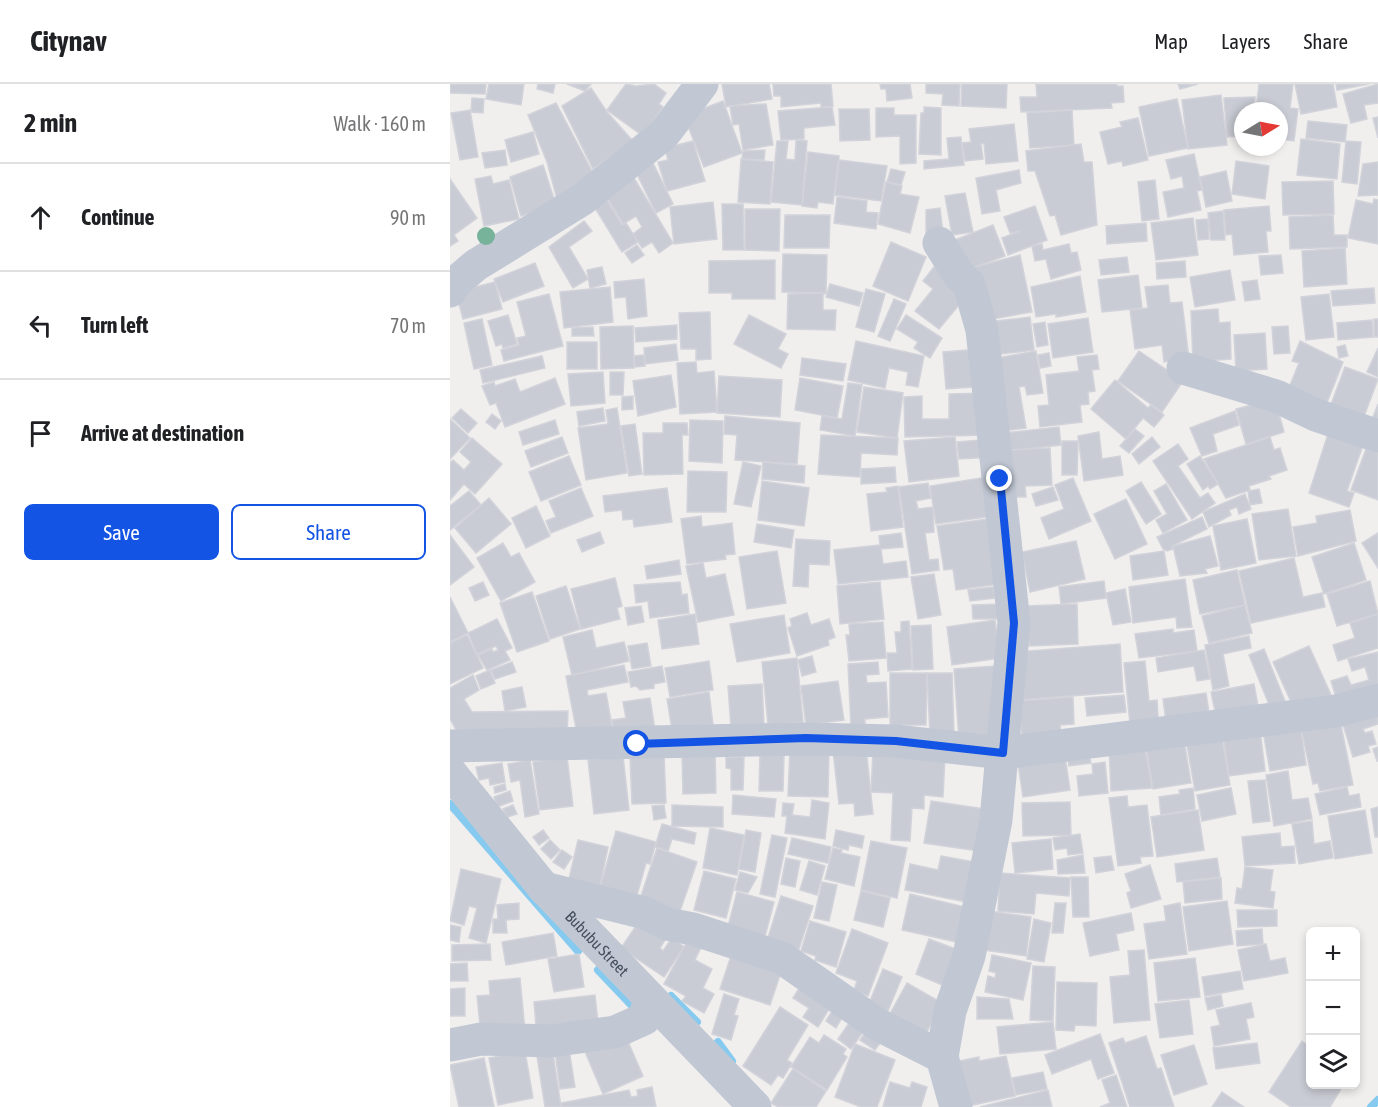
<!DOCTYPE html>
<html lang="en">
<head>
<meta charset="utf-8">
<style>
  :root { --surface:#fff; --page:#f6f6f6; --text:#202124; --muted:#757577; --line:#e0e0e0; --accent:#1354e5 }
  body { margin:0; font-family:"Asap Condensed",sans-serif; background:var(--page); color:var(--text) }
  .controls { position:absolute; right:18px; bottom:18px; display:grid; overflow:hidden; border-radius:9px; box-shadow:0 3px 9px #0003 }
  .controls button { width:54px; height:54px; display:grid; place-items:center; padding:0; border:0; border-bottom:2px solid var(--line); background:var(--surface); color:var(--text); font:30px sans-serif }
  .compass { position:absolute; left:784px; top:18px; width:54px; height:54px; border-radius:50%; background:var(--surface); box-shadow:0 3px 9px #0003; rotate:80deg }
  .stop { position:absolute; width:18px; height:18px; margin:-14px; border:4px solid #1354e5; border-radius:50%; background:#fff }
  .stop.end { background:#1354e5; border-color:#fff; box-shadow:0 2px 6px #0008 }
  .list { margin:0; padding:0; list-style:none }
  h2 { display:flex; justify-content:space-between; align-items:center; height:78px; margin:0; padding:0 24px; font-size:26px }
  h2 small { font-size:20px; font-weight:400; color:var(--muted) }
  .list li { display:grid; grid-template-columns:39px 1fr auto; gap:18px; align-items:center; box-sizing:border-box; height:108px; padding:0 24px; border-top:2px solid var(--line) }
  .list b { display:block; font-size:22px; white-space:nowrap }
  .list em { font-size:20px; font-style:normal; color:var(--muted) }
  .actions { display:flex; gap:12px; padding:18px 24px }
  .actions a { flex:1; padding:14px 0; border:2px solid var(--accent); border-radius:9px; text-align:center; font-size:21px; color:var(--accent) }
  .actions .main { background:var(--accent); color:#fff }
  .icon { flex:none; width:33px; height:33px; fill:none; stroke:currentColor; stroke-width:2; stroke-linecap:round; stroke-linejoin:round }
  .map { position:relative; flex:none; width:928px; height:1023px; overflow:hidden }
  header { display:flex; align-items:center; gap:36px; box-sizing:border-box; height:84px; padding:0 30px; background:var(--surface); border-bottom:2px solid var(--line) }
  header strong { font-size:28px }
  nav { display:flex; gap:33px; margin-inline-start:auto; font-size:21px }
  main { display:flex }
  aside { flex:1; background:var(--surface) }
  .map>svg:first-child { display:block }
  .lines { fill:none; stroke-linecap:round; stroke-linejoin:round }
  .stream { stroke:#86cbef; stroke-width:8 }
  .building { fill:#c9ccd4; stroke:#d2d3da; stroke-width:1.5 }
  .minor { stroke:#c1c8d4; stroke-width:33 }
  .tree { fill:#77b29b }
  .route { stroke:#1354e5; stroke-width:8 }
  .labels { text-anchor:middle; stroke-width:5; stroke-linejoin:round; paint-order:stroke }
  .street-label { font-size:16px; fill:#454e5c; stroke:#fff }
</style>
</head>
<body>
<header>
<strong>Citynav</strong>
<nav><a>Map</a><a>Layers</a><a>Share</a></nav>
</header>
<main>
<aside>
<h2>2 min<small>Walk · 160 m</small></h2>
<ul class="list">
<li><svg class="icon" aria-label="ahead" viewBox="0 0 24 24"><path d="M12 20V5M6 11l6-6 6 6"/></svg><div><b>Continue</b></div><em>90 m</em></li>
<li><svg class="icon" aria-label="left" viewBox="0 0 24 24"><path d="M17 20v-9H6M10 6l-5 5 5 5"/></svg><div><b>Turn left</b></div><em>70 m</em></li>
<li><svg class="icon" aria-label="arrive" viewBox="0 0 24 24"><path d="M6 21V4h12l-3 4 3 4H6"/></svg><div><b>Arrive at destination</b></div></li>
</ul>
<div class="actions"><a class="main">Save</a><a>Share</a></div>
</aside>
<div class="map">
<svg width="928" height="1023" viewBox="0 0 928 1023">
  <rect width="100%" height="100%" fill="#f1eeee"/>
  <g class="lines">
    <g class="stream">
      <polyline points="0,720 128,867"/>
      <polyline points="148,886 189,929"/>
      <polyline points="221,912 247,938"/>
      <polyline points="268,958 282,977"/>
      <polyline points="921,1023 928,1016"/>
    </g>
  </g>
  <g class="building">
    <polygon points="0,0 36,0 35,10 0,9"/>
    <polygon points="39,0 74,0 71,21 36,15"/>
    <polygon points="88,0 105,0 103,9 87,5"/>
    <polygon points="117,0 141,0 135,7"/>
    <polygon points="176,0 186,2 204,0 216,9 209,20 213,23 193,52 157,26"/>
    <polygon points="272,0 319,0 322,15 276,23"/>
    <polygon points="323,0 381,0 383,22 371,23 371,19 331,23 331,12 324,12"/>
    <polygon points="430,0 460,0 462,14 437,17 436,5 431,5"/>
    <polygon points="476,0 510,0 509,22 492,21 493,10 476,9"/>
    <polygon points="512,0 557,0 556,24 511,22"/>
    <polygon points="586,0 667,0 667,2 673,2 674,18 661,19 662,24 571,28 570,13 587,13"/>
    <polygon points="728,0 748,0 730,5"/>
    <polygon points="809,0 843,0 840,24 848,25 844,57 829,55 829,27 806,27"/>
    <polygon points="845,0 883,0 887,23 851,30"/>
    <polygon points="886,0 919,0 887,6"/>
    <polygon points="928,0 928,19 914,21 917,35 901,39 893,10"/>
    <polygon points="141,4 157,28 182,56 143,85 112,22"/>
    <polygon points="771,11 777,61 738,65 732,16"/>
    <polygon points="805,13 804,27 793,27 793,55 792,52 777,53 774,14"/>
    <polygon points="22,14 34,15 33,29 21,28"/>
    <polygon points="727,15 738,64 699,72 689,23"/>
    <polygon points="273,17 292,69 254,83 234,32"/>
    <polygon points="106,19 144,91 107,115 97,78 78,31"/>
    <polygon points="316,20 323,61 293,66 289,40 283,41 280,22"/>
    <polygon points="382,23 385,41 354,44 354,55 331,56 328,27"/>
    <polygon points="474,23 491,24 491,71 469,70 471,29 474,29"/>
    <polygon points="426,24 444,24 444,31 466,31 466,79 450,80 450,52 426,53"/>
    <polygon points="389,25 419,25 420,56 390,57"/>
    <polygon points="20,26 28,73 10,76 1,29"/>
    <polygon points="622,26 624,61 580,64 577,29"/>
    <polygon points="928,33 928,54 923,34"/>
    <polygon points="688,34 698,76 673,82 672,77 658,80 650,48 672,43 670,38"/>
    <polygon points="858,37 897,41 895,58 856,54"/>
    <polygon points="564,40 568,77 536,80 534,59 531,60 533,75 515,77 512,59 521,58 519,45"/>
    <polygon points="83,48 89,70 61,78 55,56"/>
    <polygon points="511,53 514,81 474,85 474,77 499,75 497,54"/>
    <polygon points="851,55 890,60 887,95 847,91"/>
    <polygon points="346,56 357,57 352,121 321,118 327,57 338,57 336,75 345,76"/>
    <polygon points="243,57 255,97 217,107 208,78 218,76 215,64"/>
    <polygon points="896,57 911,58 907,100 892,98"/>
    <polygon points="631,60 634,78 642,78 647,141 611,151 605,131 600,132 585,87 578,87 576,67"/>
    <polygon points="55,66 57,81 35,84 32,69"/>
    <polygon points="315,66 314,76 292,75 293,67"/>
    <polygon points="358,68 389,72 383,120 368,118 367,124 352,122"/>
    <polygon points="744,70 752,106 747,107 751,126 718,133 713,108 734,104 732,92 721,95 716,76"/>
    <polygon points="201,75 223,120 206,129 184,84"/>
    <polygon points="291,75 323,78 320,120 288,118"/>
    <polygon points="389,76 437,82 431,117 385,111"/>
    <polygon points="786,77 819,82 815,115 782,110"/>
    <polygon points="928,78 928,111 908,112 913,80"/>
    <polygon points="93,81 106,121 71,132 60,93"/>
    <polygon points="441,85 455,88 451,101 437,98"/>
    <polygon points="569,86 571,99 546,106 550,127 532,130 526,94"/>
    <polygon points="776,87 782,117 756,123 750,93"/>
    <polygon points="41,92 43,100 59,96 69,135 34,142 25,95"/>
    <polygon points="184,94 223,159 209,169 202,158 192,164 183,150 192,143 186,132 173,140 156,112"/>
    <polygon points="0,95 27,134 4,151 8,157 0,162"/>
    <polygon points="705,96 709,135 692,137 688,98"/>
    <polygon points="883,97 884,130 833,131 832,98"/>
    <polygon points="436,98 452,102 450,110 469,113 460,149 428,140"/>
    <polygon points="515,109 523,148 502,151 495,112"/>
    <polygon points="387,113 417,117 416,128 428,129 426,145 384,139"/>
    <polygon points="924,115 928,116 928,160 898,154 906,116 923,120"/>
    <polygon points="157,116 172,141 176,139 188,158 172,168 145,124"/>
    <polygon points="263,118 267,155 224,160 220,123"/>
    <polygon points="272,120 293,120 294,166 273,166"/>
    <polygon points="585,122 597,156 558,171 552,154 570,147 560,149 554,133"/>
    <polygon points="819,122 821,147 816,147 818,168 784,171 782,150 776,151 774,126"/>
    <polygon points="490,124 494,157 476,159 476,126"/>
    <polygon points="295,125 330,125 329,167 295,166"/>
    <polygon points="773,127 775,156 761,156 758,129"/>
    <polygon points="335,131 380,131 379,164 334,164"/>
    <polygon points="883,131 884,151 897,151 897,163 840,165 839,133"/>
    <polygon points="743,134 748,171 706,176 701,139"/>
    <polygon points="758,135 759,155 748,156 746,136"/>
    <polygon points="134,137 142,147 119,163 138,195 123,204 99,163"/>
    <polygon points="696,139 697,157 657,160 656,142"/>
    <polygon points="543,141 555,172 511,188 500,158"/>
    <polygon points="441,158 476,173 458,217 423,202"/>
    <polygon points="592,160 593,166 619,160 621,169 627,168 631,186 601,195 596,175 585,177 582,162"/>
    <polygon points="187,161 194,171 182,179 175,169"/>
    <polygon points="895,164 897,200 854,203 852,167"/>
    <polygon points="333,170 377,171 376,209 332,208"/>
    <polygon points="570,171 582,228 537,236 521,184"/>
    <polygon points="831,171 833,189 811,191 809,172"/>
    <polygon points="677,173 679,188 651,191 649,176"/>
    <polygon points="325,176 325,215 282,215 282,209 259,209 259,177"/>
    <polygon points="735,177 736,193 707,195 706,179"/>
    <polygon points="85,179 94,202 53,218 44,195"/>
    <polygon points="152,183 156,200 140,204 137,186"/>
    <polygon points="484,183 518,210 489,245 465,227 483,205 473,197"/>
    <polygon points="780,186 785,216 745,223 740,193"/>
    <polygon points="688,191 692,224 652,228 648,196"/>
    <polygon points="630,192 636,228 606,233 606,230 586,233 581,203"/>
    <polygon points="194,195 197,232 178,235 176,213 165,214 164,198"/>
    <polygon points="807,196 810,215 795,217 792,198"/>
    <polygon points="45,198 52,225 13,235 6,208"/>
    <polygon points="380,200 413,209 409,222 376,213"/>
    <polygon points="718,201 720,219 732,218 739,275 714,278 712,261 685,265 680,226 698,224 695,203"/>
    <polygon points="160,203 163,238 114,244 110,208"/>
    <polygon points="924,204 925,219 883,222 881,207"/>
    <polygon points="416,205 435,210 424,248 406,243"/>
    <polygon points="376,209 373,211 373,226 386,226 385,246 337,245 338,210"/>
    <polygon points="99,210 113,262 54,277 51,266 69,261 67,254 76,252 67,218"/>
    <polygon points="879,210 884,253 856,256 851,213"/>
    <polygon points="444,215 456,220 440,257 428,252"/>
    <polygon points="768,225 769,239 780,238 781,275 743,278 741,227"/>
    <polygon points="260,228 261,275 246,276 246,265 231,265 229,229"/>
    <polygon points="58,231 67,260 53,264 52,260 46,262 38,237"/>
    <polygon points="299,231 336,250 328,265 338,270 331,284 284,260"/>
    <polygon points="456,231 492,254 480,274 464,264 468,258 447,245"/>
    <polygon points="580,233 584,266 542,271 538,238"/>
    <polygon points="638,234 643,268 603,274 598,240"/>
    <polygon points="32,235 42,281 24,285 14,239"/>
    <rect x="924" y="235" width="4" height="18"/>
    <polygon points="922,236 923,253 888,256 887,239"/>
    <polygon points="595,238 598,261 587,263 583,240"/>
    <polygon points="227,241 227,255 186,258 185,244"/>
    <polygon points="183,242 184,284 151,285 150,243"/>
    <polygon points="838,242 840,269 824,270 822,243"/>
    <polygon points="143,243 144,252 122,252 122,244"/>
    <polygon points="815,249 817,285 786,287 784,251"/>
    <polygon points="406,257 474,272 468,303 456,301 458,288 439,284 435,304 398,296"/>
    <polygon points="850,257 893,278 876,321 838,306 849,279 842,277"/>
    <rect x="117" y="258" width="30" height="27"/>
    <polygon points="226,260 228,276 195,280 194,264"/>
    <polygon points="895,261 898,272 889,274 887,263"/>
    <polygon points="928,264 928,293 917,288"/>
    <polygon points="531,265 535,302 496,305 493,268"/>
    <polygon points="586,267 593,309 577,311 575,302 569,303 576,344 553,347 541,275"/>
    <polygon points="689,267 733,297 712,328 668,297"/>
    <polygon points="599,269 601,282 590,284 588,271"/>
    <polygon points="194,271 195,282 185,283 184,272"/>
    <polygon points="647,271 649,285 642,286 645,307 638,308 639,320 630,321 632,338 590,343 588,322 599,321 596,291 629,287 627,273"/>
    <polygon points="92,272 95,284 33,299 30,286"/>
    <polygon points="352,274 396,280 393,297 350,291"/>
    <polygon points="246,278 247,289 264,287 267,328 230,330 227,279"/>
    <polygon points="895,283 928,295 913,335 880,323"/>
    <polygon points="153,288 155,319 121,322 118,290"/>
    <polygon points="160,288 174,288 173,311 160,311"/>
    <polygon points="221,291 226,323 188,332 183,297"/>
    <polygon points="269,292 332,296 330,333 267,329"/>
    <polygon points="105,294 115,320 55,343 46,319 40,321 32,302 44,298 45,302 65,295 70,308"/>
    <polygon points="350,294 393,302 387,334 345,326"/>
    <polygon points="665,296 698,324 701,321 714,331 704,343 693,334 676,355 641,325"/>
    <polygon points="398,299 412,301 405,352 370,346 372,332 392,335"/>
    <polygon points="414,303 453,309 447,354 407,348"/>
    <polygon points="538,309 538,351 455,353 454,313 472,312 472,335 499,335 499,310"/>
    <polygon points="183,312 183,325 172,326 172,313"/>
    <polygon points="825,315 834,348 796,360 786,325"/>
    <polygon points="928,320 928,344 920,341"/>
    <polygon points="153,324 155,337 129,342 127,328"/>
    <polygon points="167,324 177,389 136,396 128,344 158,340 156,326"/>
    <polygon points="11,325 27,339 18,349 2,334"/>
    <polygon points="785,327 789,341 763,350 767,367 752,372 740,344"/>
    <polygon points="42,330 51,337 45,345 36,338"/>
    <polygon points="275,332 350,339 347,380 285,376 287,351 274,350"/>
    <polygon points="0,335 20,354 0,375"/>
    <polygon points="105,336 109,350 73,361 69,348"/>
    <polygon points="240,336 273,337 272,379 239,377"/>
    <polygon points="213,339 237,339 238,351 232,351 233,390 194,391 193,349 213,349"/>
    <polygon points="185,340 192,390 179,392 171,342"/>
    <polygon points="609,343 611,361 557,367 555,349"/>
    <polygon points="685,345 694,352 679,369 670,362"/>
    <polygon points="649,348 652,375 670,372 673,391 634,397 628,352"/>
    <polygon points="878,350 913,361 897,407 904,409 899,423 859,409"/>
    <polygon points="371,351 448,354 447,371 411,369 410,393 368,390"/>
    <polygon points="112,353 118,369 81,383 75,367"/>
    <polygon points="505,353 509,392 459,398 454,357"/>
    <polygon points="702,353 710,363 689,380 682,370"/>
    <polygon points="820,353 824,366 830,364 837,386 819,392 821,395 799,402 800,406 776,414 754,375"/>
    <polygon points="22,354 52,380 25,410 14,400 0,416 0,379 3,376 14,386 21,378 10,368"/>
    <polygon points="542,355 544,373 509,375 507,358"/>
    <polygon points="612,357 628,357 627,391 612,391"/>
    <polygon points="728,360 738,375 728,382 750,414 758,409 765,419 742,435 703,377"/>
    <polygon points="600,364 602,401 575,402 576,413 562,413 559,366"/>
    <polygon points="916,365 928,369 928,416 901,406"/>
    <polygon points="119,372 131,401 91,417 79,388"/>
    <polygon points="750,372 768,400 760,405 758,402 753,406 737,380"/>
    <polygon points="293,378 311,382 301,423 284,420"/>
    <polygon points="313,378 355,382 354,399 312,395"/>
    <polygon points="445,383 446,398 411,400 411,385"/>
    <polygon points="238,387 277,388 276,428 237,428"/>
    <polygon points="537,393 543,432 486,440 480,402"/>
    <polygon points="623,394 641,437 599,455 591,434 614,425 605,401"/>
    <polygon points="312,397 359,404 354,442 308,436"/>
    <polygon points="691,398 711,430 696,440 676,407"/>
    <polygon points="478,399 481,414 466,417 468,425 483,423 484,448 475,449 479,476 488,475 489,486 462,490 449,403"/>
    <polygon points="716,400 737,436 713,449 706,436 717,430 704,407"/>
    <polygon points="448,402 453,443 421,447 417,410 437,408 436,404"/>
    <polygon points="603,403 608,416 586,422 582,410"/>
    <polygon points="131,404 143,432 101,449 96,437 106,433 99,417"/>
    <polygon points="217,404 222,438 184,443 183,435 173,436 172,426 155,428 153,412"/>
    <polygon points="809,405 812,419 800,421 798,407"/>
    <polygon points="19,407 31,421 0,446 0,422"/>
    <polygon points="795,410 801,425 789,430 787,423 779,426 781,431 759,443 753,428"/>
    <polygon points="39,414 61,440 26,469 5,444"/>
    <polygon points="676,415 697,460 665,475 644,430"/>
    <polygon points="86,422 100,452 76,464 62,434"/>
    <polygon points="838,425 846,472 809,476 802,430"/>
    <polygon points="900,426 906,457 848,472 843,443 867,439 866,432"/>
    <polygon points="251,432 252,443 282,439 285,470 275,471 276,475 237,480 231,435"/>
    <polygon points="752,433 757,445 722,462 723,465 717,467 713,465 707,453"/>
    <polygon points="537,435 549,500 506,506 503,485 494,486 487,442"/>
    <polygon points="797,435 806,479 771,486 763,442"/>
    <polygon points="307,440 344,446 341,464 304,458"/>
    <polygon points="150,448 154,459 132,468 127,456"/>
    <polygon points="451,449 453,463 431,465 433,480 456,477 458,493 388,500 384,466 430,461 429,452"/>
    <polygon points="928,449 928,484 912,459"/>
    <polygon points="0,451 24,483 0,501"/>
    <polygon points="760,452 768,482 755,485 757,489 730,492 723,462"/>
    <polygon points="346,455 380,457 379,481 359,480 358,503 343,502"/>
    <polygon points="626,457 635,495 580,508 572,468"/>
    <polygon points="53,459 61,473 69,469 85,498 51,517 27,474"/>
    <polygon points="904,459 916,496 874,510 862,473"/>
    <polygon points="327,467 336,519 297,525 289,473"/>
    <polygon points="714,467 718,491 683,496 680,472"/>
    <polygon points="844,474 853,513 872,509 875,523 801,539 789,487"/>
    <polygon points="229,476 231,490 197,495 195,482"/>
    <polygon points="253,479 256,494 275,490 284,531 248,538 236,482"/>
    <polygon points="787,486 795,521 750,530 743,496"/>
    <polygon points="484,490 491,531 468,535 461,493"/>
    <polygon points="165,494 172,522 167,524 170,535 131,545 121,505"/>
    <polygon points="735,495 742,543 727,544 726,533 683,539 679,503"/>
    <polygon points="654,497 656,514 611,520 609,503"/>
    <polygon points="920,497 928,530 887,542 877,510"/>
    <polygon points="33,498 39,511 25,517 19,504"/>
    <polygon points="230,498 232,511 237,510 239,529 200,534 198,517 186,519 184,501"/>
    <polygon points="430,498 434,535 390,540 387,502"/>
    <polygon points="116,502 130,545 100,555 86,512"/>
    <polygon points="543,503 545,514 520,517 518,506"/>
    <polygon points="675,505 681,538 663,541 656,509"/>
    <polygon points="82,508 99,557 67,568 50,519"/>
    <polygon points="0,513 18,549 0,558"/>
    <polygon points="554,520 553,535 523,535 522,521"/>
    <polygon points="627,520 628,560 579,562 576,522"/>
    <polygon points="795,521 802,549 759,559 752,532"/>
    <polygon points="191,522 194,538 178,541 175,524"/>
    <polygon points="357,529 361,541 379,535 385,553 378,556 379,561 347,572 338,544 342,542 340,535"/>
    <polygon points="245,530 249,560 212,565 208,536"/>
    <polygon points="928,530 928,564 888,577 883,561 905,554 900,539"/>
    <polygon points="334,531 340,569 287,578 280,540"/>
    <polygon points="47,535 62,564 55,567 60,576 37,586 28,571 42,565 43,568 48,566 46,562 27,570 18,549"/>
    <polygon points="545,536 550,574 502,581 497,543"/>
    <polygon points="459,537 462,585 438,587 437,569 447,569 445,548 451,548 451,538"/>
    <polygon points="433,538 436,574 399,577 396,551 400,551 399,540"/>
    <polygon points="481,541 483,585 463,586 461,542"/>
    <polygon points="723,545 723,549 744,546 747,567 689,574 685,550"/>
    <polygon points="142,546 146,564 174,558 179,577 122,591 113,553"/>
    <polygon points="17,551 33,584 0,600 0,559"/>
    <polygon points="799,552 801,564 773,570 779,602 763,606 755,561"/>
    <polygon points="197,559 201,582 182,585 178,562"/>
    <polygon points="670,560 673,608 569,616 566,568"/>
    <polygon points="859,562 882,613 846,629 823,578"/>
    <polygon points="814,565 839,627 824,633 799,571"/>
    <polygon points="754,566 760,595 747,597 744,582 708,588 706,574"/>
    <polygon points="928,568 928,605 889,623 881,597 897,592 901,601 919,596 915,583 902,587 898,575"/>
    <polygon points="362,572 366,588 352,592 348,576"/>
    <polygon points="347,574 353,638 318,641 312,578"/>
    <polygon points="259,577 263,606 220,613 215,584"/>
    <polygon points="695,577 699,617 707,616 709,647 681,650 674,579"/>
    <polygon points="62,578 66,588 45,595 41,586"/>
    <polygon points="428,578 429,590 416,591 417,599 436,598 438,633 415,635 415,642 401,643 398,580"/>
    <polygon points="174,581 178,598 137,606 138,612 156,609 163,648 128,655 116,592"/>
    <polygon points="212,582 215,598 204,600 204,604 190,606 186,602 181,603 178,588"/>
    <polygon points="545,582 550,653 509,655 504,585"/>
    <polygon points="40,586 45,599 31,605 26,592"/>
    <polygon points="440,589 477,589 476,641 452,641 452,649 440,649"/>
    <polygon points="477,589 502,589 504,649 480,650"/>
    <polygon points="23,591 29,606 14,615 22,628 118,627 117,652 9,651 0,635 0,604"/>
    <polygon points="388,597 394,636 356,641 351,602"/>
    <polygon points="312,600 314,642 281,644 278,602"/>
    <polygon points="804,600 810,633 766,632 761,608"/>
    <polygon points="72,603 76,623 55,627 52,607"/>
    <polygon points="259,608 263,640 222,646 217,615"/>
    <polygon points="756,609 761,641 717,646 713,615"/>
    <polygon points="674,611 676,628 637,632 635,614"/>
    <polygon points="623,613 624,640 610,641 611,652 572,654 569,617"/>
    <polygon points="200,614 206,652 165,653 162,636 176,634 173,618"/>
    <polygon points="928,630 928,640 913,645 915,649 922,647 926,660 918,662 920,668 903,673 891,634"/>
    <polygon points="890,636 903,701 870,707 868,699 863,700 851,644"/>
    <polygon points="850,640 856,681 820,687 813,647"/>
    <polygon points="810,645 815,687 779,692 773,650"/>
    <polygon points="771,648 780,701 745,707 736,655"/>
    <polygon points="734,656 741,699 703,705 696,662"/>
    <polygon points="694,658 702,704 661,707 659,663"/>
    <polygon points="416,663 423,730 405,732 404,719 389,720 383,667"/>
    <polygon points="928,663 928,677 927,677 923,665"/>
    <polygon points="340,664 379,666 378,713 338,712"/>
    <polygon points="638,664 641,679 619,682 617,667"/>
    <polygon points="614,665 620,706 573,713 567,672"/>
    <polygon points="265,668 266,709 233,710 232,669"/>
    <polygon points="310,668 334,669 333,707 309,707"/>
    <polygon points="423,668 495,671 493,713 474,711 474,725 462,724 460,757 441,756 443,709 421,708"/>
    <polygon points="214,671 216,719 182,720 180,672"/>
    <polygon points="173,672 179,726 144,730 138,676"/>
    <polygon points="117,673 123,722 90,726 83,678"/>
    <polygon points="276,673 294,673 293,706 281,706 281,685 276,684"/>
    <polygon points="80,676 89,730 75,733 70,696 61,698 58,680"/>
    <polygon points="655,678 658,709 629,712 627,692 643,690 642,680"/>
    <polygon points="52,679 55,698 40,701 39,694 29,696 26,683"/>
    <polygon points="838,687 842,716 858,714 862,735 824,742 816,691"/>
    <polygon points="815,696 820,737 803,739 798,697"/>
    <polygon points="55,700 56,706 45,709 44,703"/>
    <polygon points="897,703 899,712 909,710 911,723 870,731 865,710"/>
    <polygon points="743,704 745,725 711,731 709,713 730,710 729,706"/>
    <polygon points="781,704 786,730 752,737 747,711"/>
    <polygon points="60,707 63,717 47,723 44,713"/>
    <polygon points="283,711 326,715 324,733 282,730"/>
    <polygon points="677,712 678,723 697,721 703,772 690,773 691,779 668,782 659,714"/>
    <polygon points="362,716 379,719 375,755 335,749 337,732 332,732 333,719 344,720 342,731 360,733"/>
    <polygon points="481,717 541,726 535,768 474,759"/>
    <polygon points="620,718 621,751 573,752 572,719"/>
    <polygon points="63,721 67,730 57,733 53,725"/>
    <polygon points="214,721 216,734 204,736 202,722"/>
    <polygon points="222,721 273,723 273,743 222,742"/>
    <polygon points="928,723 928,753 925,753 921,725"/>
    <polygon points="748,726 754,766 707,773 701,733"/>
    <polygon points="915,726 922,769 885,775 878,732"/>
    <polygon points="862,737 864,760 880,757 883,774 849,780 842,740"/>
    <polygon points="212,740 246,749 244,760 222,755 218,767 205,763"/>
    <polygon points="260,744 294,751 287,791 253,784"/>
    <polygon points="93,746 99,754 89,761 83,753"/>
    <polygon points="296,746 311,749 305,788 289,785"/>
    <polygon points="386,746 414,752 412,764 399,761 398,766 383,762"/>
    <polygon points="166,747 206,758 200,780 196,779 184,822 148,811"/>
    <polygon points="830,749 831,763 844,762 845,779 795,782 792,753"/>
    <polygon points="630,750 633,769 618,771 617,764 605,766 603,754"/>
    <polygon points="322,751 337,754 325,813 310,810"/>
    <polygon points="342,754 381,763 378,779 338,770"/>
    <polygon points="601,755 603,785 565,789 562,759"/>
    <polygon points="100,756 110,766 101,775 91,765"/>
    <polygon points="128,756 158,763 150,802 119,795"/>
    <polygon points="421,757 457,764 447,814 411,806"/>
    <polygon points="207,764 247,778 228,833 187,824"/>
    <polygon points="383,764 392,766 391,769 410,773 404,802 375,795"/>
    <polygon points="112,766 122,773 114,785 103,778"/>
    <polygon points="633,771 635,789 608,790 607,776"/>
    <polygon points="491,772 525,778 517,818 455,806 460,780 488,786"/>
    <polygon points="661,772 664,786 646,789 644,774"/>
    <polygon points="336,774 350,777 345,803 331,800"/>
    <polygon points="767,774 770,793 727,798 725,780"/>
    <polygon points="359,777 375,782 367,811 350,806"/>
    <polygon points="700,781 711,815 681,824 677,809 681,807 675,790"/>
    <polygon points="795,783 823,786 820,807 825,808 823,824 785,819 787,804 792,805"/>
    <polygon points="11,785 51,795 36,859 19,854 27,824 19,822 14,841 0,837"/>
    <polygon points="254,787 286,795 276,834 244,826"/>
    <polygon points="290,788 307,793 298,809 285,806"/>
    <polygon points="550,789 620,794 619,812 586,809 584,830 548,827"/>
    <polygon points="621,793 638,793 639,833 623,833"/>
    <polygon points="771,794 772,815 735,819 733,798"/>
    <polygon points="372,798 387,801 379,837 364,834"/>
    <polygon points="411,807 440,814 433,843 404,836"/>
    <polygon points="287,808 324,818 312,864 275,854"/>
    <polygon points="460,810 519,824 511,859 452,846"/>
    <polygon points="331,812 363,822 346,874 316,860"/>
    <polygon points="777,817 783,860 739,867 733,823"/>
    <polygon points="69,819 69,835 56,836 57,849 43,849 43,835 48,835 47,821"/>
    <polygon points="605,819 616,819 613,849 602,849"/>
    <polygon points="730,819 737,870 699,875 694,840 716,837 714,822"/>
    <polygon points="787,826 827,826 827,842 788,843"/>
    <polygon points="539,827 581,833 576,872 534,866"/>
    <polygon points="681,829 684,846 666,850 669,866 640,872 633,839"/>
    <polygon points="194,830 220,848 210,864 213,867 222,854 234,863 214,893 171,864"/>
    <polygon points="584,835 601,839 594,878 577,875"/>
    <polygon points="360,837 396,848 386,883 365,876 366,872 351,867"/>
    <polygon points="0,841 11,843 9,858 0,856"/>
    <polygon points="402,845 438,859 418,912 404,906 407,897 386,889"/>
    <polygon points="812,845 813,860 787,862 786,847"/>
    <polygon points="103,849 107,872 56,881 52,858"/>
    <polygon points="239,854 252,861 245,876 262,885 253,904 264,910 254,929 232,917 236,912 214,900"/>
    <polygon points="479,855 511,867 497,903 466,890"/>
    <polygon points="40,860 41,876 2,877 2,861"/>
    <polygon points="816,860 820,877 835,874 838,889 794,897 788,866"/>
    <polygon points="694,866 700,936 664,939 660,893 680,891 678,867"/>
    <polygon points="129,870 134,903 104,908 98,875"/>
    <polygon points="542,871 581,879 573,916 535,908 538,892 545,894 546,889 539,887"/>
    <polygon points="281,872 331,888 320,921 270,905"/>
    <polygon points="745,874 750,913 708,917 704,879"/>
    <polygon points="17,879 18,897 0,897 0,880"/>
    <polygon points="583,882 605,883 603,937 580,936"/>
    <polygon points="433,885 452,893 435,934 416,927"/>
    <polygon points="790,887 793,905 755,912 752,893"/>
    <polygon points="70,894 75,947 31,951 27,912 40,911 39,897"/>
    <polygon points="353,898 384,917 368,943 353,933 359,924 343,914"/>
    <polygon points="607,898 647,899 646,942 625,941 624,947 606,946"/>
    <polygon points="457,899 492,919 472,957 436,937"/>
    <polygon points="15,904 15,932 0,932 0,905"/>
    <polygon points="274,910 289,915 284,931 288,932 281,956 262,950"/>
    <polygon points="145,911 149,948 87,954 84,918"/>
    <polygon points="771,911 773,922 758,926 755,914"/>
    <polygon points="527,913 559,915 563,935 527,935"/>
    <polygon points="739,916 743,950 710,954 705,920"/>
    <polygon points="801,919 804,933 796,935 800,955 764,962 761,943 770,941 766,926"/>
    <polygon points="385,922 395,929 386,944 376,937"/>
    <polygon points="330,923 358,941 337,976 342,979 333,994 328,991 321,1001 293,982"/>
    <polygon points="404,932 417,942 401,965 388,955"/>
    <polygon points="603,938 606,965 550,970 547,943"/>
    <polygon points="420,941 436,951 425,966 410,956"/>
    <polygon points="173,946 193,992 153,1010 133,963"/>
    <polygon points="650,950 664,989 648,995 641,975 602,990 595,971"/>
    <polygon points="374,951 396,965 393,970 397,973 377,1006 341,983 360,953 369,959"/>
    <polygon points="696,952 707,985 711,984 724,1023 680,1023 659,959 673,954 675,959"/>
    <polygon points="852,957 860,963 860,1000 894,1000 880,1023 841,1023 819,1008"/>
    <polygon points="807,959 810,979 766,985 763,964"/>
    <polygon points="405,960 445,976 427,1023 411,1023 385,1013"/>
    <polygon points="744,961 757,1000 724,1011 711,971"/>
    <polygon points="119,965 125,1003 110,1005 105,967"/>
    <polygon points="75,967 83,1014 48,1021 39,974"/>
    <polygon points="103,969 111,1023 95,1023 87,972"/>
    <polygon points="556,972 565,1012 518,1022 509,977 529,973 529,977"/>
    <polygon points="34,974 44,1023 9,1023 0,981"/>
    <polygon points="343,985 376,1007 366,1023 328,1023 321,1019"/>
    <polygon points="593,988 597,1005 566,1011 562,994"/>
    <polygon points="666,991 677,1023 650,1023 660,1019 652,996"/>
    <polygon points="440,998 460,1004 462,998 477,1003 471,1023 433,1023"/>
    <polygon points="202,1003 206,1023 112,1023 111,1019 179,1006 181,1013 188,1012 187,1006"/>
    <polygon points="598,1006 602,1023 530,1023"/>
    <polygon points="772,1008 794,1023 762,1023"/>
  </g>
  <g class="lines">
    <g class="minor">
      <polyline points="489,159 509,191 519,200 532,246 564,539 546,736 519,872 500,927 492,973 506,1023"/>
      <polyline points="0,207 6,198 26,181 133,115 214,50 252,0"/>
      <polyline points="733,284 826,312 866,331 928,352"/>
      <polyline points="0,662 356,655 445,657 553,669 886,627 928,616"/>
      <path id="s1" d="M0 688 94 804 305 1023"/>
      <polyline points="94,804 195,829 217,840 243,845 332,874 427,940 492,973"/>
      <polyline points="0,961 31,955 101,957 165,948 194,935 200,915"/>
    </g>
  </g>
  <circle class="tree" cx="36" cy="152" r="9"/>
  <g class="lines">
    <polyline class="route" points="187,660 356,654 446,657 553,669 564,539 550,395"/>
  </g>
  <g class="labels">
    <g class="street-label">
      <text dy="6" stroke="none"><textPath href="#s1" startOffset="226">Bububu Street</textPath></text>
    </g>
  </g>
</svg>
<div class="controls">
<button>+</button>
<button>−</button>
<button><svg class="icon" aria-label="layers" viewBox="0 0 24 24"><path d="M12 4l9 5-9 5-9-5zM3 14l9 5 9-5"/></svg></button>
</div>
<svg class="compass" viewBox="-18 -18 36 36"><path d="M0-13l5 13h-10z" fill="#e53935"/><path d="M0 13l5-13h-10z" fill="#757577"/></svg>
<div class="stop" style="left:187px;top:660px"></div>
<div class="stop end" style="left:550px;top:395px"></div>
</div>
</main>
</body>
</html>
